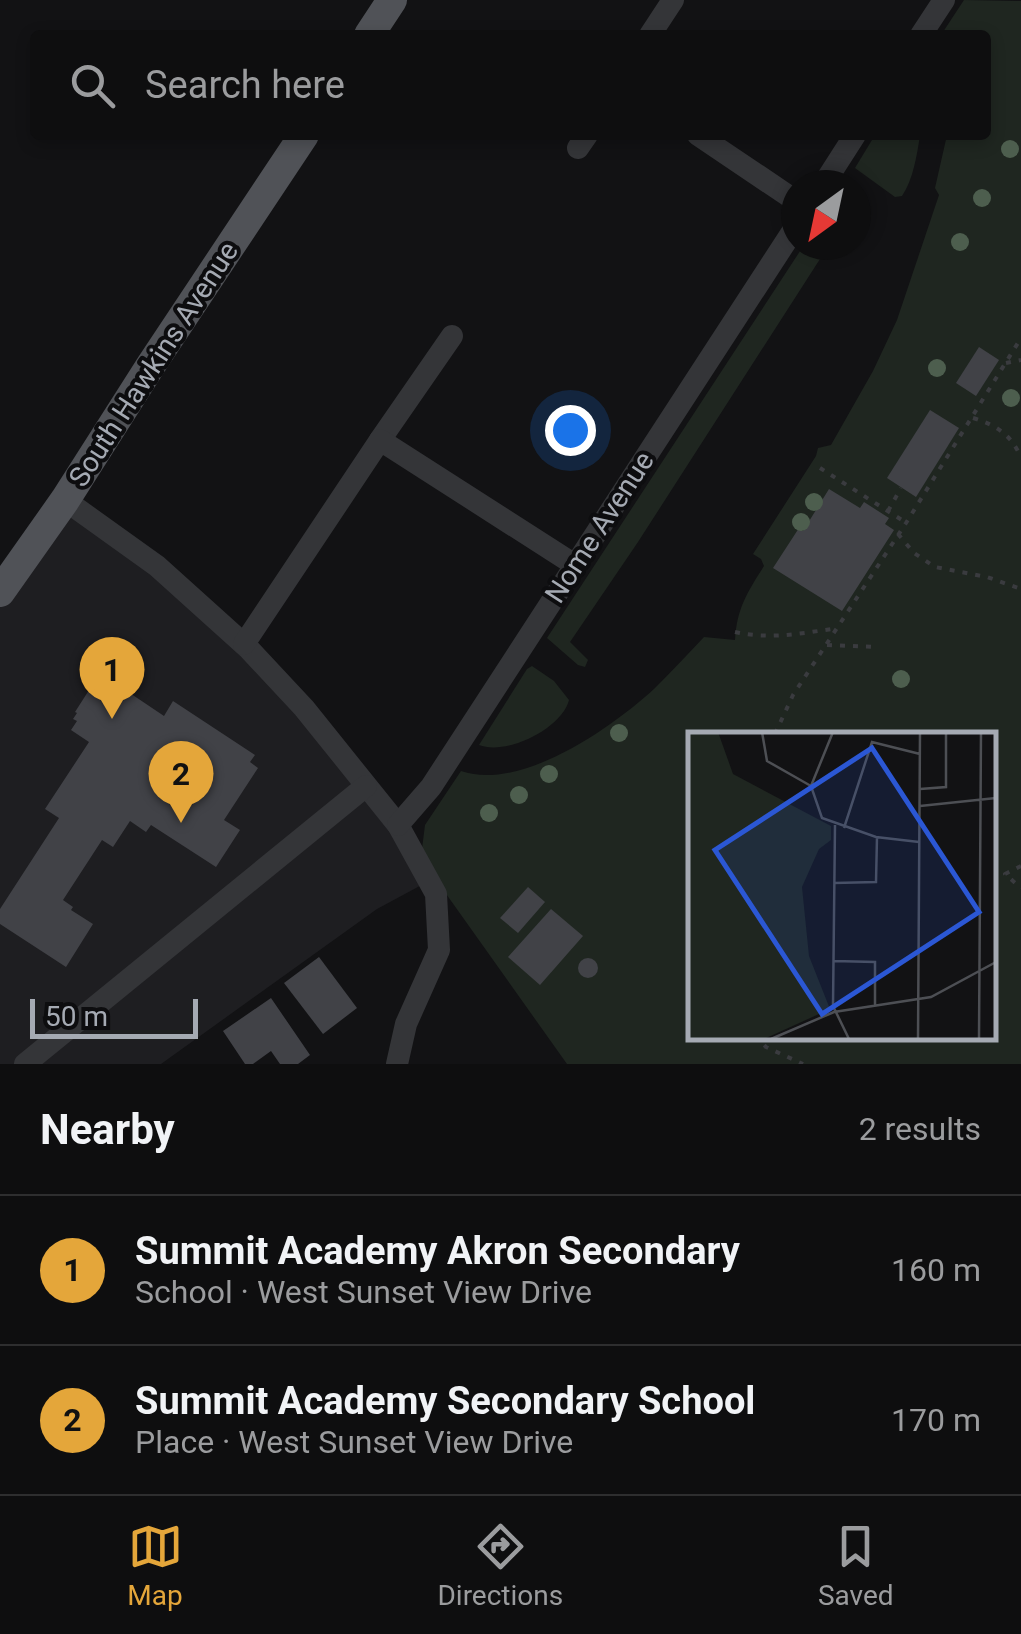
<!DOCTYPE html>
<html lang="en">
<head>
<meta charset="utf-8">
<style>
  :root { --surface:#0e0e0f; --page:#1c1c1d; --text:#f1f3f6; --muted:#9b9c9e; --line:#2e2e2f; --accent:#e4a63a }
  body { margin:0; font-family:Roboto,sans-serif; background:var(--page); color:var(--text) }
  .compass { position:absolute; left:781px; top:170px; width:90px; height:90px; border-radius:50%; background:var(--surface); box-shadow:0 5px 15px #0003; rotate:213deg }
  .scale { position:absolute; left:30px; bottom:25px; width:168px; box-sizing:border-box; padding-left:10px; border:5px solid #a5aab3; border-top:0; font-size:28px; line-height:35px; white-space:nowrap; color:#a5aab3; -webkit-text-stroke:8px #0d0d0f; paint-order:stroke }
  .you { position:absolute; left:570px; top:430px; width:35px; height:35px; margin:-25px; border:8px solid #fff; border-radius:50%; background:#1a73e8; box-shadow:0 0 0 15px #1a73e833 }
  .badge { display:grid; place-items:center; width:65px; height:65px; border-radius:50%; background:var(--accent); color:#111; font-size:32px; font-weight:700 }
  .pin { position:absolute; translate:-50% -82px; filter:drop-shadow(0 2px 5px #0008) }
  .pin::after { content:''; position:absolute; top:52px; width:35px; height:30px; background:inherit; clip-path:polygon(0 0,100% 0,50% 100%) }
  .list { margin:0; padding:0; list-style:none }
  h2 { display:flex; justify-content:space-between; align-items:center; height:130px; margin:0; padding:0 40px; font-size:42px }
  h2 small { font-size:32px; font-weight:400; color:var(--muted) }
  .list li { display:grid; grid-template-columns:65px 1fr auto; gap:30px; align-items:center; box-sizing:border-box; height:150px; padding:0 40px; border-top:2px solid var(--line) }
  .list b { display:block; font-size:38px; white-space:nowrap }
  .list p { margin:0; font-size:32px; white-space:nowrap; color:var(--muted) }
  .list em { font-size:32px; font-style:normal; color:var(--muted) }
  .icon { flex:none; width:55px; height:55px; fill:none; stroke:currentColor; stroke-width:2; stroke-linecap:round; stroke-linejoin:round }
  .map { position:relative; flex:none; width:1021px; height:1064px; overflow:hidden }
  .search { position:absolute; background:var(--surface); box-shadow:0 5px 15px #0003; left:30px; right:30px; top:30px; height:110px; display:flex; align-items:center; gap:25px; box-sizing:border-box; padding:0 35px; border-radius:10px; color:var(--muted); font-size:38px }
  .sheet { height:430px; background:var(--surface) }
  nav { display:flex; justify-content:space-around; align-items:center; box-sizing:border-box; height:140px; border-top:2px solid var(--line); background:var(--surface); font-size:28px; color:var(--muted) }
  nav a { display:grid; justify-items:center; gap:5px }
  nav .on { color:var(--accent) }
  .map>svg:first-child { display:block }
  .built { fill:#1e1e21 }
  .green { fill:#1f2620; fill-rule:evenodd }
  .building { fill:#414247 }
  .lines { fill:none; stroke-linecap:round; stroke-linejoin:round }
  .path { stroke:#3a3b3f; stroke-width:4; stroke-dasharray:5 8; stroke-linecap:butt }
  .minor { stroke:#343538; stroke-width:22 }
  .major { stroke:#505257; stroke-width:30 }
  .tree { fill:#4d5e4e }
  .labels { text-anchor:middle; stroke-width:8; stroke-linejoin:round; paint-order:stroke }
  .street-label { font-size:28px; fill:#a5aab3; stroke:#0d0d0f }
  .inset-road { fill:none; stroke:#4d4f54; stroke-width:2.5 }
  .view { fill:#2b57d4; fill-opacity:0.15; stroke:#2b57d4; stroke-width:5 }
  .inset-edge { fill:none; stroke:#a5aab3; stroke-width:5 }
</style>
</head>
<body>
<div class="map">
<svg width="1021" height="1064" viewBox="0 0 1021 1064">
  <rect width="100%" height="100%" fill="#121214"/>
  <polygon class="built" points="65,500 248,648 429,881 377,909 161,1064 0,1064 0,592"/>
  <g class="green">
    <path d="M964 0 1021 1V1064H567L417 853 422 849 425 825 461 771C521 792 613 727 655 688 672 671 688 654 704 637L735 640C737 608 747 593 764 566L761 559 753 554 816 456 818 448 831 445 873 371 897 320 939 195 935 188 947 135H986V35H941ZM691 734H994V1036H691Z"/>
    <path d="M875 135H920C917 155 913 180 902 196L895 197 855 168Z"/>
    <polygon points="804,245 829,245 638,542 570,642 588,660 585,667 578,665 547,638"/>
    <path d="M532 666 554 681 569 700C562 728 507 756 479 745L527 669Z"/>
  </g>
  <g class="building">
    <polygon points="979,347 999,360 976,396 956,383"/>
    <polygon points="930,410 959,428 916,497 887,478"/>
    <polygon points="829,489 860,508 864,502 889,518 885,524 894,530 842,611 773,568 799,528 803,531"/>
    <polygon points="106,677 164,716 173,701 255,755 250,762 258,768 224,820 240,830 216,867 151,825 146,832 130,821 113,847 102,840 63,900 73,907 71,910 93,924 66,967 0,924 0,909 59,818 45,809 89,742 71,730 77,721 73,719 77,713 75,712 91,687 93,688 98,682 101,684"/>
    <polygon points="528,887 545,902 518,933 500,918"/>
    <polygon points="551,909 583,936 540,985 508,957"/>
    <polygon points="319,957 357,1008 323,1034 284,983"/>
    <circle cx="588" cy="968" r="10"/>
    <polygon points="271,998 310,1055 298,1064 280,1064 271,1051 253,1064 245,1064 223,1031"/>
  </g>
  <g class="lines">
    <g class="path">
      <polyline points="1006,363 1021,360"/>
      <path d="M973 418C996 425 1012 435 1021 458"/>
      <polyline points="820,468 905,522"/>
      <polyline points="888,511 901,488"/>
      <polyline points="898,534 914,553 935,567 987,577 1021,589"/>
      <path d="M735 632C770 640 804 633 838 628"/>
      <polyline points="827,645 878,647"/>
      <polyline points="775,734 793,695 906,523 1021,338"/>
      <polyline points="1021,866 1005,874 1021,888"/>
      <polyline points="755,1036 766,1047 803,1064"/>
    </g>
    <g class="minor">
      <polyline points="650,35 673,0"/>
      <polyline points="921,35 944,0"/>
      <polyline points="698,135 796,201"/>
      <polyline points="578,148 587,135"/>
      <polyline points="823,185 855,135"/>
      <polyline points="380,440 452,336"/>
      <polyline points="65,500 157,566 248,648 304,708 398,825 436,894 439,950 406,1024 397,1064"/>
      <polyline points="244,644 380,440 575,565"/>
      <polyline points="398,825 431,787 796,226"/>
      <polyline points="25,1064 366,786"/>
    </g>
    <g class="major">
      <polyline points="369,35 392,0"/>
      <polyline points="0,592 65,500 151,365 304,135"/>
    </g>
  </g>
  <g class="tree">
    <circle cx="1010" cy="149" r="9"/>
    <circle cx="982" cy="198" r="9"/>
    <circle cx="960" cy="242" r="9"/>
    <circle cx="937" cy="368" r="9"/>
    <circle cx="1011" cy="398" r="9"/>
    <circle cx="814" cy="502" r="9"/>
    <circle cx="801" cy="522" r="9"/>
    <circle cx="901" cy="679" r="9"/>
    <circle cx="619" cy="733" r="9"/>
    <circle cx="549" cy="774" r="9"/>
    <circle cx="519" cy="795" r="9"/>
    <circle cx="489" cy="813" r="9"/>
  </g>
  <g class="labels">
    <g class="street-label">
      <text transform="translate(153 364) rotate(-57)" y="10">South Hawkins Avenue</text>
      <text transform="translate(599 527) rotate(-57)" y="10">Nome Avenue</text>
    </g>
  </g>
  <g transform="translate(688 732)">
    <rect width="308" height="308" fill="#121214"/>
    <path d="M0 0H30L45 42 143 94V108L131 117 114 155 121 224 142 277 76 307H0Z" fill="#1f2620"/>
    <path class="inset-road" d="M74 0 79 29 123 54 134 86 188 105 231 110M123 54 145 0M232 57 258 55V0M232 74 308 66M147 93 145 274 161 307M156 96 184 10 232 22M146 151 188 150 189 105M146 229 187 230V275M83 307 146 280 243 265 308 230M230 307 232 0M291 307 293 0"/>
    <path class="view" d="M184 16 291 180 134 282 27 118Z"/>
    <rect width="308" height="308" class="inset-edge"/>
  </g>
</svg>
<svg class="compass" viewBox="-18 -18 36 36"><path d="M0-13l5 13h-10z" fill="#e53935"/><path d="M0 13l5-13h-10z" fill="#9b9c9e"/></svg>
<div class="scale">50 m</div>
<div class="you"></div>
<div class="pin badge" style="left:112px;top:719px">1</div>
<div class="pin badge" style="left:181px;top:823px">2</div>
<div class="search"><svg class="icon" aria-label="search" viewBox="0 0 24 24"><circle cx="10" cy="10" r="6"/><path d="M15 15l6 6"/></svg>Search here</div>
</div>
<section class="sheet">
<h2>Nearby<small>2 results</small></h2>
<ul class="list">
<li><span class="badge">1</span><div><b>Summit Academy Akron Secondary</b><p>School · West Sunset View Drive</p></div><em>160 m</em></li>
<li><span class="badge">2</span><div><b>Summit Academy Secondary School</b><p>Place · West Sunset View Drive</p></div><em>170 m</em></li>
</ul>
</section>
<nav>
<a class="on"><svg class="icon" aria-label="map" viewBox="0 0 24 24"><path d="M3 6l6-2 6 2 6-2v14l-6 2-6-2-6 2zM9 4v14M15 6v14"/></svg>Map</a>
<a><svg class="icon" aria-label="directions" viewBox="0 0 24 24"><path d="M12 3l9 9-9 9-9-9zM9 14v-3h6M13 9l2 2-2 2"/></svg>Directions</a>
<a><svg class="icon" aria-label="saved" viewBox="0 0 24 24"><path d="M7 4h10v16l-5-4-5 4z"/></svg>Saved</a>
</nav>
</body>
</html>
